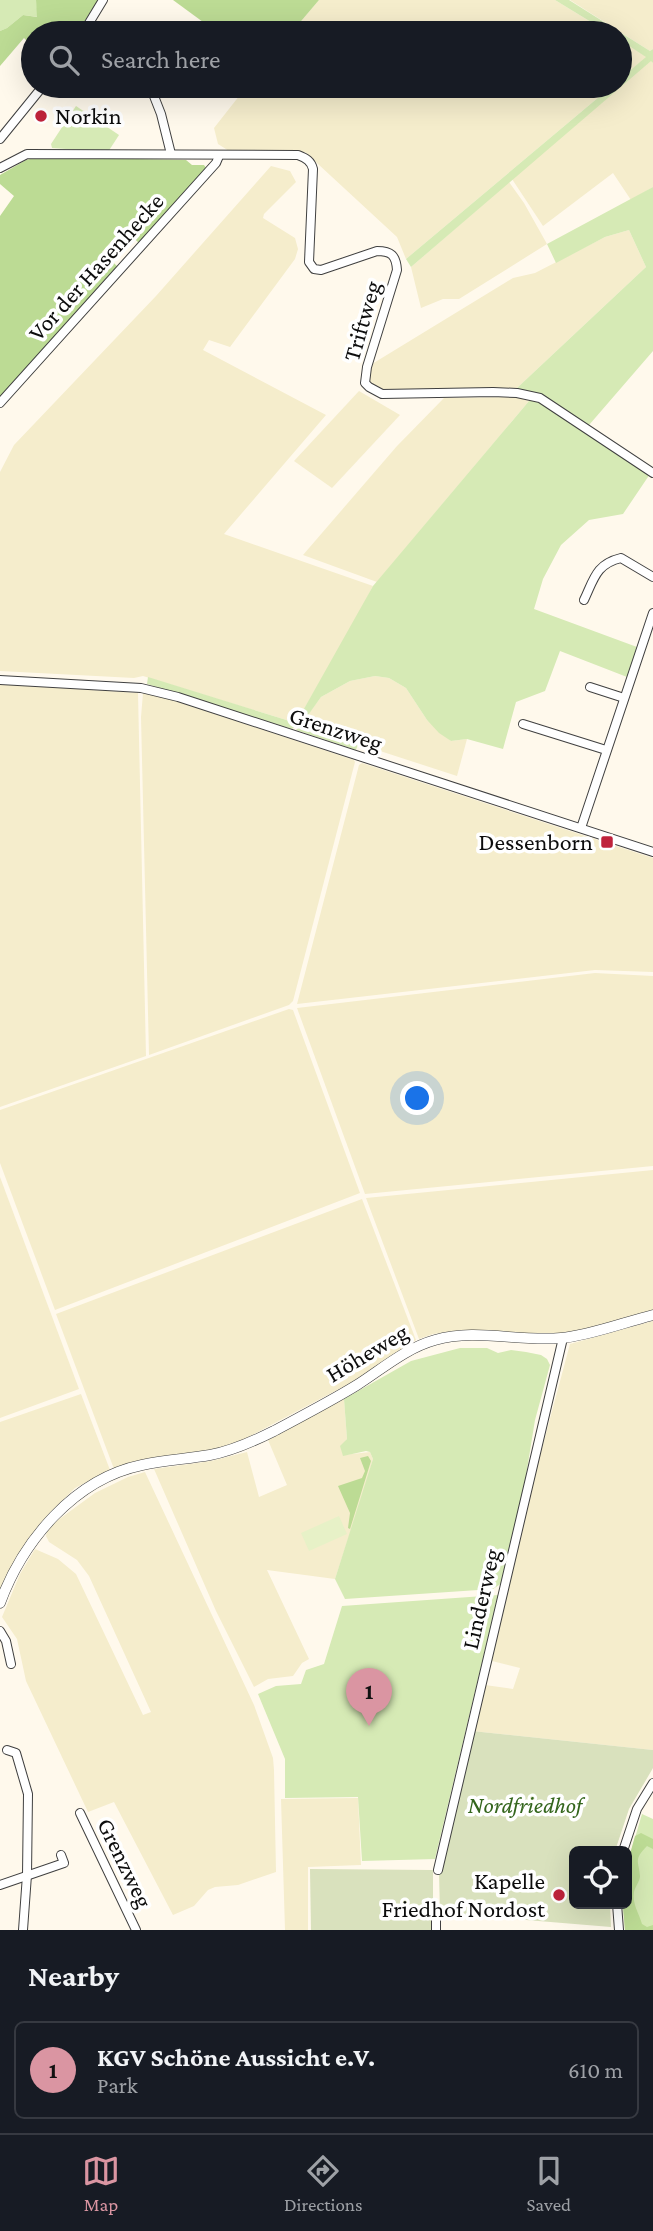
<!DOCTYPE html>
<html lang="en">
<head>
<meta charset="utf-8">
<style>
  :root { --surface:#171b24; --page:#242831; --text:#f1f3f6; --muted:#9ea1a6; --line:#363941; --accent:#da95a2 }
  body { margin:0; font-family:"Crimson Pro",serif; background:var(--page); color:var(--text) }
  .controls { position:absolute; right:21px; bottom:21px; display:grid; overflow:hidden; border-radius:10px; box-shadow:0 7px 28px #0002 }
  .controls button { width:63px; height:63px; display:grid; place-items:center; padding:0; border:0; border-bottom:2px solid var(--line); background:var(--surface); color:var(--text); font:35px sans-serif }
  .you { position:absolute; left:418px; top:1099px; width:24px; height:24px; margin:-18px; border:5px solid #fff; border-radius:50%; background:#1a73e8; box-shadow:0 0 0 10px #1a73e833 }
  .badge { display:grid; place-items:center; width:46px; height:46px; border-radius:50%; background:var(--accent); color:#111; font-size:23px; font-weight:700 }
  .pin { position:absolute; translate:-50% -58px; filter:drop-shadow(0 2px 4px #0008) }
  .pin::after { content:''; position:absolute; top:37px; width:24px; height:21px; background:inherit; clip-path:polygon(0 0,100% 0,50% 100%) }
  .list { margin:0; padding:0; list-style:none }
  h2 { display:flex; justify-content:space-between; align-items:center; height:91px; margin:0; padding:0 28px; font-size:30px }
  h2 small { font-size:23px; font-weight:400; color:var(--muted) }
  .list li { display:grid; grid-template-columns:46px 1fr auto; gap:21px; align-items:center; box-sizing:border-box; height:98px; margin:0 14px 14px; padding:0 14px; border:2px solid var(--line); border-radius:10px }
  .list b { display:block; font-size:26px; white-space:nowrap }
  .list p { margin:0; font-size:23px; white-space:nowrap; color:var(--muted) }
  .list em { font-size:23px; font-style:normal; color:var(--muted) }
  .icon { flex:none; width:38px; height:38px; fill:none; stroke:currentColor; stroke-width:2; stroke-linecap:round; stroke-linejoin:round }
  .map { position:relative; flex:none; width:653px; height:1930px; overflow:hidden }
  .search { position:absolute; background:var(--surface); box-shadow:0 7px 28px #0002; left:21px; right:21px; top:21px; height:77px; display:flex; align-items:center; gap:18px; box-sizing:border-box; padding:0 24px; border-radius:38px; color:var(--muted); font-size:26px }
  .sheet { height:203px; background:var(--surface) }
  nav { display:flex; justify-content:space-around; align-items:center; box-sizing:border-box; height:98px; border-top:2px solid var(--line); background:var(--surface); font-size:19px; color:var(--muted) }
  nav a { display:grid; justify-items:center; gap:4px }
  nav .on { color:var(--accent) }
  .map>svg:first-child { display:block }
  .farmland { fill:#f5edcc }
  .green { fill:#d6eab5 }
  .forest { fill:#bcdb94 }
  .cemetery { fill:#d9e1bd }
  .pitch { fill:#e7f1c7 }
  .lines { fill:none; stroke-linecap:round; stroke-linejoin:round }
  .minor-casing { stroke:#404040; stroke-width:10 }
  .tertiary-casing { stroke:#404040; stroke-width:11 }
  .minor { stroke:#fff; stroke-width:8 }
  .tertiary { stroke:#fff; stroke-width:10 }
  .poi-dot { fill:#bf223b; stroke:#fff; stroke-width:2.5 }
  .labels { text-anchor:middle; stroke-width:7; stroke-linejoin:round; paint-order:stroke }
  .poi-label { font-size:24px; fill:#0d0d0d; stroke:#fff; text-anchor:end }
  .street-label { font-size:24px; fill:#0d0d0d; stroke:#fff }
  .park-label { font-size:24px; font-style:italic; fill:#33651c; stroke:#fff }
</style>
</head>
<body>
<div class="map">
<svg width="653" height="1930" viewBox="0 0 653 1930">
  <rect width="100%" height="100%" fill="#fff9ec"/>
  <g class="farmland">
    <polygon points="319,0 555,0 609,33 291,33"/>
    <polygon points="570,0 653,0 653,49 650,51"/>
    <polygon points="620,40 647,57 620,79"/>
    <polygon points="651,60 653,63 653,187 631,200 613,173 543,226 512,179"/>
    <polygon points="247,86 612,86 406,259 397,237 305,152 229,151 218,144 214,128"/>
    <polygon points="271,166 290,171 296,182 264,214 263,218 295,238 298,249 295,259 230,347 209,340 203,350 326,415 224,534 373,586 355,621 296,723 143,676 134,678 0,671 0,472 14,445 156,296"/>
    <polygon points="509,182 524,203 547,244 459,299 443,299 421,308 411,267"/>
    <polygon points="629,230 646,267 517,388 383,391 369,383 368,373 372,364 513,278 535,273 605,237"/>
    <polygon points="359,391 400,415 332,488 294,461"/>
    <polygon points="516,397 529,401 377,582 303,555 397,446 444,398"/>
    <polygon points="375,676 389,678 406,688 427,720 451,741 467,739 457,776 300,725 321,697 350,681"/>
    <polygon points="0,684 138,693 146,1056 0,1107"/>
    <polygon points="143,693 176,701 354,760 355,762 293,1001 289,1005 149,1055 141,717"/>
    <polygon points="362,763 653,858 653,972 595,970 297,1004 359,765"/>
    <polygon points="595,973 653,976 653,1166 365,1194 297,1008"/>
    <polygon points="289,1009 293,1010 360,1193 55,1310 0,1163 0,1110"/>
    <polygon points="653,1170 653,1311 564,1336 461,1330 433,1334 419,1339 366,1198"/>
    <polygon points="0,1177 79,1389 0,1418"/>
    <polygon points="362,1199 416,1340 354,1381 239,1442 212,1451 114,1469 56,1314"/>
    <polygon points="653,1321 653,1750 472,1731 485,1685 513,1689 520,1668 492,1661 530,1493 570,1344"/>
    <polygon points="81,1394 110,1470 75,1488 49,1514 16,1557 0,1592 0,1422"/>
    <polygon points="344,1399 347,1439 344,1443 343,1455 370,1452 373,1459 368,1478 335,1579 267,1570 309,1659 302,1663 293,1676 268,1679 254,1687 216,1611 154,1469 211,1461 247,1452 259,1497 287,1485 268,1440"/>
    <polygon points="145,1472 254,1705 273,1758 274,1770 276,1872 238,1885 215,1887 208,1890 194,1906 173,1915 114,1802 88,1812 26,1681 17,1639 2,1617 20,1574 35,1549 58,1559 76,1574 143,1715 151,1712 89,1576 77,1560 49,1542 46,1536 47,1531 54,1523 95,1493 128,1477"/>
    <polygon points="358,1798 361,1865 308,1867 308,1930 285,1930 281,1799"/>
  </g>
  <g class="green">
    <polygon points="0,0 36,0 38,17 23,15 7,28 0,31"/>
    <polygon points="555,0 569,0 650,51 653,49 653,63 651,61 411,267 406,259 612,86 620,86 620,79 646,57 620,40 620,33 609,33"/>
    <polygon points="76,106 119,135 108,152 52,148 51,144"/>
    <polygon points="653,187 653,351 583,432 650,474 623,514 589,520 561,545 543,579 534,609 637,647 627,677 560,651 545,691 516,702 503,749 467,739 451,741 439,733 427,720 406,688 389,678 375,676 350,681 321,697 301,725 358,744 356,750 296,730 300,726 298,724 292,729 147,684 148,677 296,723 373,586 529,401 530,392 517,388 646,267 629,230 605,237 556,263 547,244"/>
    <polygon points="460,1348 487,1348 498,1353 511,1350 526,1352 541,1355 547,1359 550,1365 535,1420 523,1494 502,1583 493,1589 345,1599 335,1579 373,1459 370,1452 366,1451 343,1456 340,1446 347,1439 344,1399 411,1361"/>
    <polygon points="498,1595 435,1859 362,1861 358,1797 285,1798 285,1759 258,1694 276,1686 301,1684 306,1670 324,1664 342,1606"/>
    <polygon points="642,1814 653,1819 653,1930 625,1930 623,1904 627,1904 627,1865"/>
  </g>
  <g class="forest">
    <polygon points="36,0 98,0 77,33 33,33 33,43 31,45 24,38 0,66 0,31 7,28 23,15 37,17"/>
    <polygon points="173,0 319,0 291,33 218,33"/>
    <polygon points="39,157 186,160 192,165 204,165 206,168 139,243 123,228 102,252 118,267 0,398 0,216 14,196 0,184 0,175 26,160"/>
    <polygon points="368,1456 371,1461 350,1529 348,1528 350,1513 338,1486 362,1478 365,1471 360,1458"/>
    <path d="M641 1833 653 1839V1849L647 1846C633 1860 639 1861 640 1876 640 1881 635 1887 634 1892 632 1904 639 1913 642 1924L647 1927 653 1925V1930H625L623 1907V1904H627V1865L635 1836Z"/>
  </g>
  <g class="cemetery">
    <polygon points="472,1731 653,1750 653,1768 629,1809 615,1851 574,1851 574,1904 610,1904 611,1927 440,1913 439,1872"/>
    <polygon points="310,1869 433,1870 433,1930 311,1930"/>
  </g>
  <polygon class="pitch" points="339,1516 347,1534 309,1551 301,1533"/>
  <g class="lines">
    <defs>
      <g id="minor">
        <polyline points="83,33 103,0"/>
        <polyline points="150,86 161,114 171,154"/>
        <polyline points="0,139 43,86"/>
        <path d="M0 168 27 154 298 155C306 158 311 161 313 169L309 262 314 269 321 270 377 251C391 251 396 255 397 270L367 367 365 383 369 387 382 394 493 392 517 393 540 398 653 473"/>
        <polyline points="0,403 216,163 219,156"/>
        <path d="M584 600C594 579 596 564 621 558L653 577"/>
        <polyline points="0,680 141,688 178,697 653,852"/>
        <polyline points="590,687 624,698"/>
        <polyline points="523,724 606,750"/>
        <polyline points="581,828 653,613"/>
        <polyline points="0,1631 6,1641 11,1664"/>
        <polyline points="7,1750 16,1753 28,1794 27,1875 23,1930"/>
        <polyline points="80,1813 136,1930"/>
        <polyline points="623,1851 637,1809 653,1783"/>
        <polyline points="438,1870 563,1338"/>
        <polyline points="0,1885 64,1863 61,1855"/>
        <polyline points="617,1904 619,1930"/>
        <polyline points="436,1911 436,1930"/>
      </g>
      <path id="tertiary" d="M0 1603C23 1541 74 1479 142 1465 164 1460 187 1459 210 1455 232 1451 254 1441 274 1431 302 1416 331 1401 357 1385 382 1369 406 1348 435 1340 476 1328 518 1342 561 1338 588 1336 625 1322 653 1315"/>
    </defs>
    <use href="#minor" class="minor-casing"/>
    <use href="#tertiary" class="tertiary-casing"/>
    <use href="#minor" class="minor"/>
    <use href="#tertiary" class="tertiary"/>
  </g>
  <g class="poi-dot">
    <circle cx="41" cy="116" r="7"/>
    <rect x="600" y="835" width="14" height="14" rx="3.5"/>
    <circle cx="559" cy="1895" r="7"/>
  </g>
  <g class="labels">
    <g class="poi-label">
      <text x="55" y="124" text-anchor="start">Norkin</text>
      <text x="593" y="850">Dessenborn</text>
      <text x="545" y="1889">Kapelle<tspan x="545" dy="28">Friedhof Nordost</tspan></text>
    </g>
    <g class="street-label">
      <text transform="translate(96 267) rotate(-48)" y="8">Vor der Hasenhecke</text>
      <text transform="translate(362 321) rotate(-74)" y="8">Triftweg</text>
      <text transform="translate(336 729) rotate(18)" y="8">Grenzweg</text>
      <text transform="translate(367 1353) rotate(-31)" y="8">Höheweg</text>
      <text transform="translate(481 1599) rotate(-77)" y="8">Linderweg</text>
      <text transform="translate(125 1863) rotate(64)" y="8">Grenzweg</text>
    </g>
    <g class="park-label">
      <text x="525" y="1813">Nordfriedhof</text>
    </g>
  </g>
</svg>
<div class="controls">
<button><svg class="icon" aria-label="locate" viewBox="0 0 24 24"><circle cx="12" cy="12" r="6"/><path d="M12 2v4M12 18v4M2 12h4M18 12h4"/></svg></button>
</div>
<div class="you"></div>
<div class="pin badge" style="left:369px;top:1726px">1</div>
<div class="search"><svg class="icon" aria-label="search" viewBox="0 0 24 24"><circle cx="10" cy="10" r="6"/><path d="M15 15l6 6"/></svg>Search here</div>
</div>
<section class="sheet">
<h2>Nearby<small></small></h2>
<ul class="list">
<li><span class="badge">1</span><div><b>KGV Schöne Aussicht e.V.</b><p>Park</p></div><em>610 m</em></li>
</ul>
</section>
<nav>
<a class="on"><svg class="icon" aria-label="map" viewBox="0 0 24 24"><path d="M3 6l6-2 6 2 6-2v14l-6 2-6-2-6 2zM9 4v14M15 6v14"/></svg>Map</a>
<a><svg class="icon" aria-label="directions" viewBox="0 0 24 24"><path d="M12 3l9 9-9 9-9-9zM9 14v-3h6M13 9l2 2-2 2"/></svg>Directions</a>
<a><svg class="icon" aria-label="saved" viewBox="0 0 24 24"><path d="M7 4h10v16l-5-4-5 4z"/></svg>Saved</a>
</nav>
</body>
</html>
